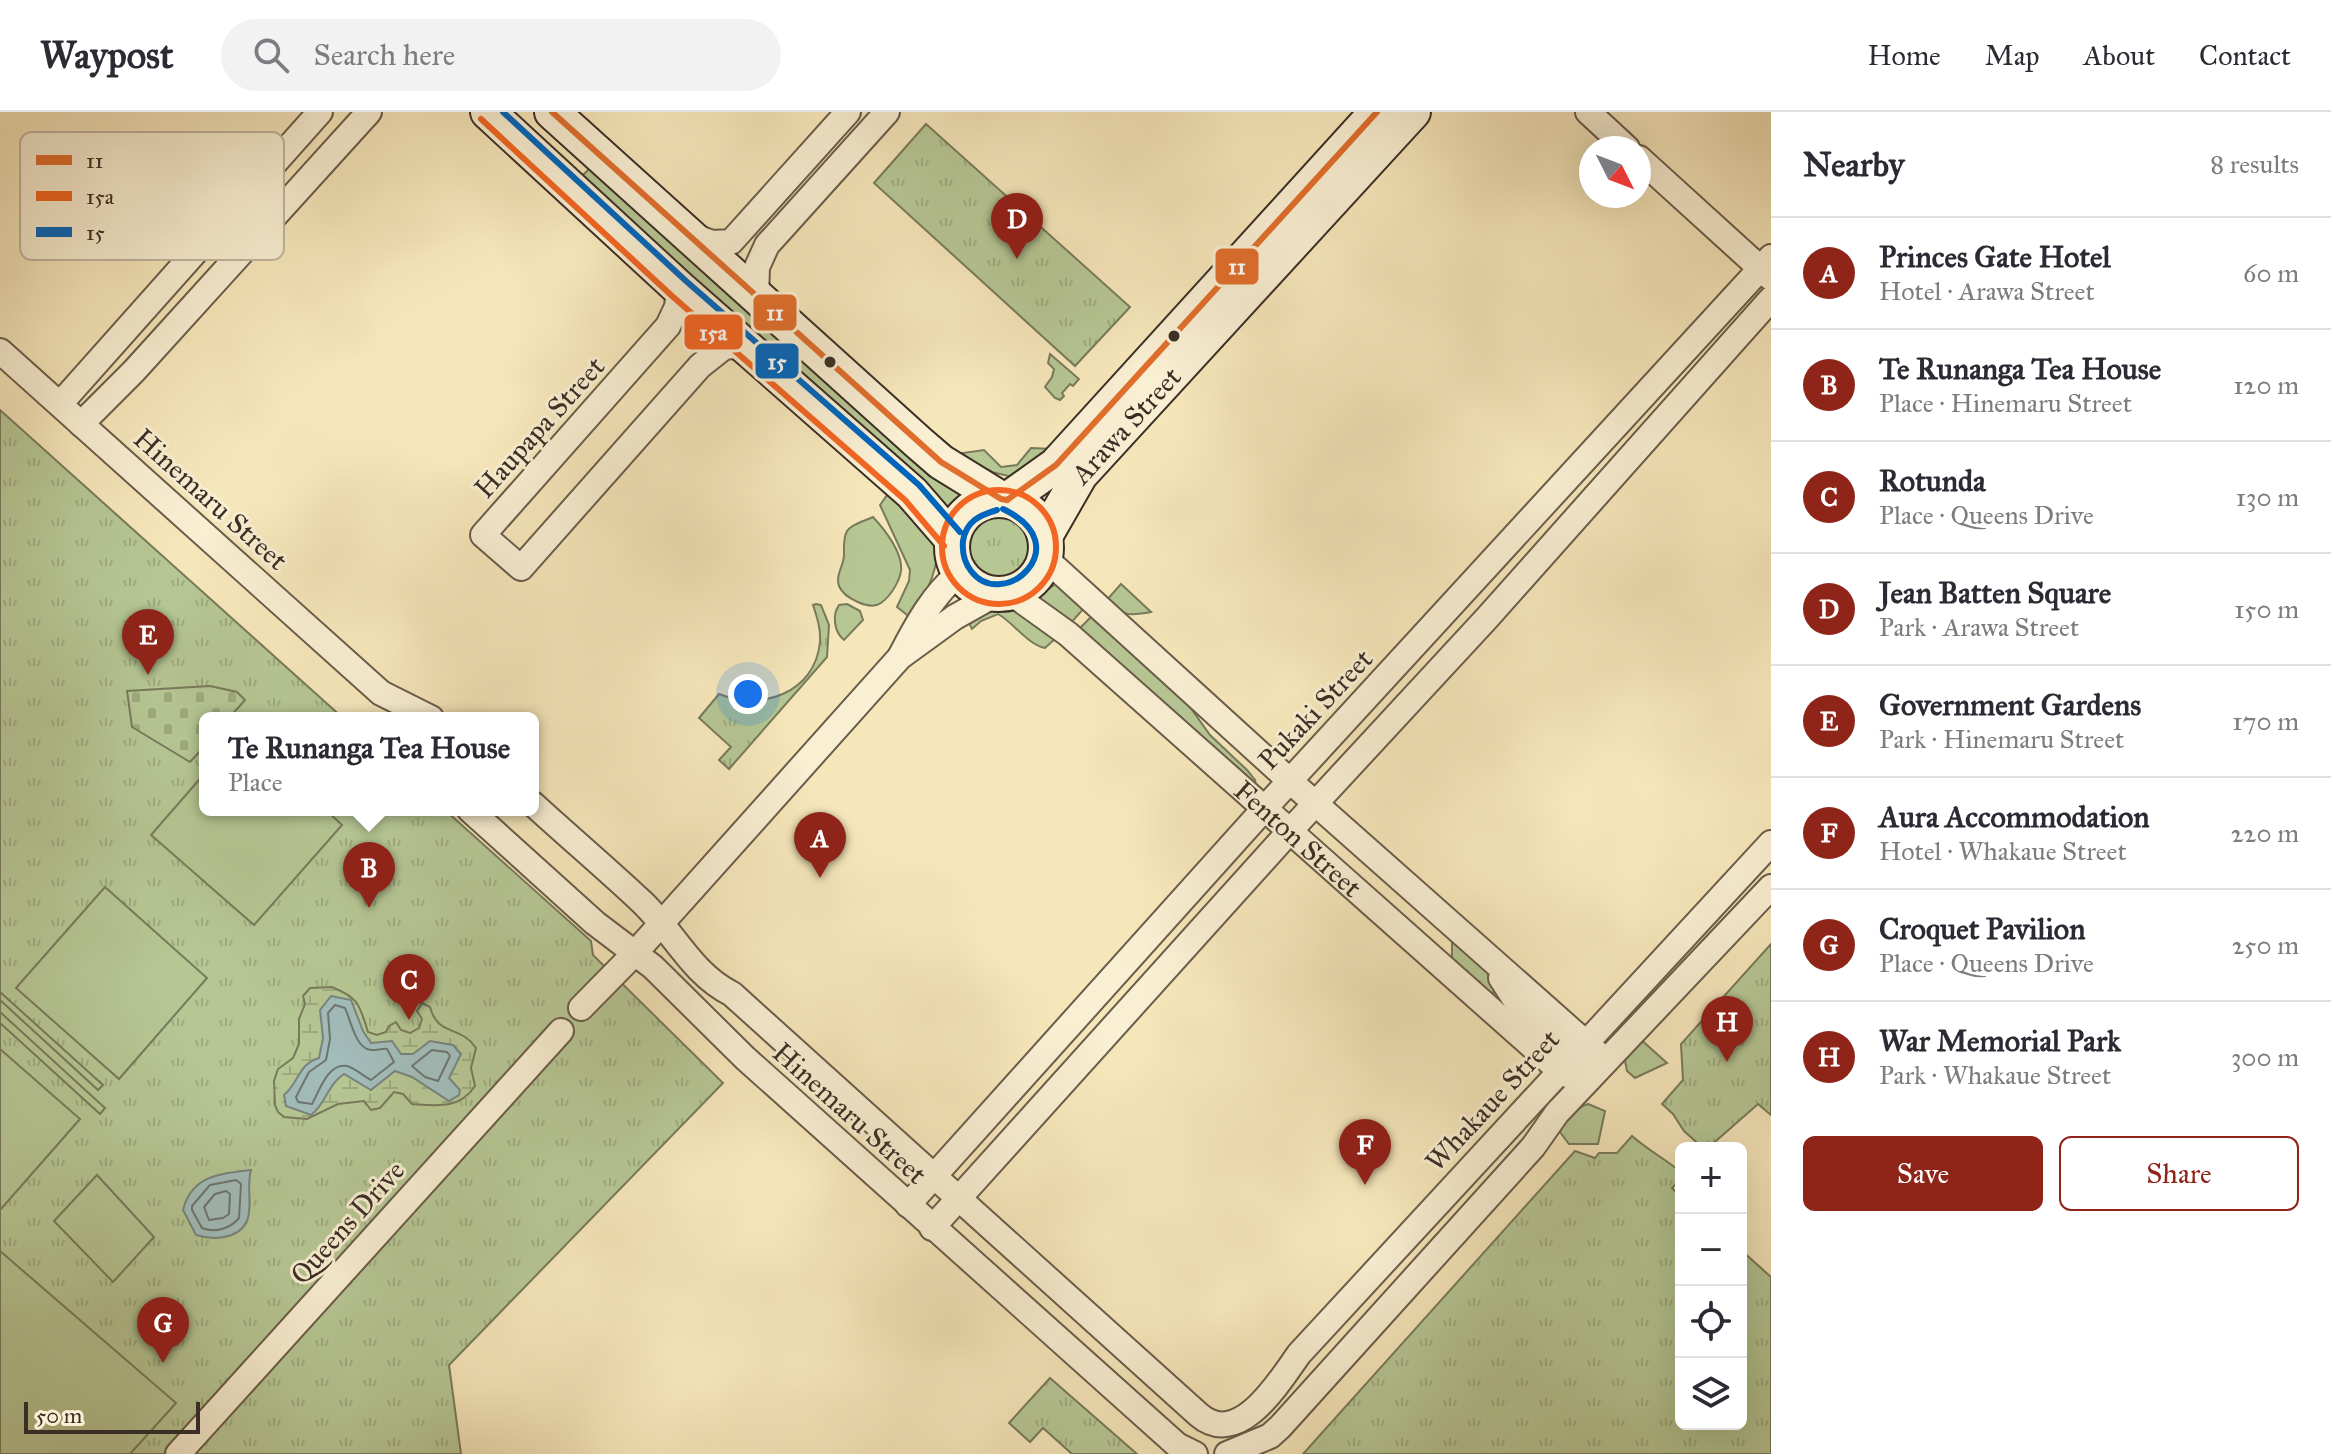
<!DOCTYPE html>
<html lang="en">
<head>
<meta charset="utf-8">
<style>
  :root { --surface:#fff; --page:#f2f2f3; --text:#2b2b33; --muted:#7c7c81; --line:#e1e1e2; --accent:#8f2418 }
  body { margin:0; font-family:"IM FELL Great Primer",serif; background:var(--page); color:var(--text) }
  .controls { position:absolute; right:24px; bottom:24px; display:grid; overflow:hidden; border-radius:12px; box-shadow:0 8px 32px #0002 }
  .controls button { width:72px; height:72px; display:grid; place-items:center; padding:0; border:0; border-bottom:2px solid var(--line); background:var(--surface); color:var(--text); font:40px sans-serif }
  .compass { position:absolute; left:1579px; top:24px; width:72px; height:72px; border-radius:50%; background:var(--surface); box-shadow:0 8px 32px #0002; rotate:132deg }
  .scale { position:absolute; left:24px; bottom:20px; width:176px; box-sizing:border-box; padding-left:8px; border:4px solid #3b2e25; border-top:0; font-size:22px; line-height:28px; white-space:nowrap; color:#3b2e25; -webkit-text-stroke:6px #f9efd3; paint-order:stroke }
  .you { position:absolute; left:748px; top:582px; width:28px; height:28px; margin:-20px; border:6px solid #fff; border-radius:50%; background:#1a73e8; box-shadow:0 0 0 12px #1a73e833 }
  .badge { display:grid; place-items:center; width:52px; height:52px; border-radius:50%; background:var(--accent); color:#fff; font-size:26px; font-weight:700 }
  .pin { position:absolute; translate:-50% -66px; filter:drop-shadow(0 2px 4px #0008) }
  .pin::after { content:''; position:absolute; top:42px; width:28px; height:24px; background:inherit; clip-path:polygon(0 0,100% 0,50% 100%) }
  .popup { position:absolute; left:199px; top:600px; width:340px; height:104px; box-sizing:border-box; display:grid; place-content:center; border-radius:12px; background:var(--surface); filter:drop-shadow(0 2px 6px #0005); font-size:26px; white-space:nowrap; color:var(--muted) }
  .popup b { font-size:30px; color:var(--text) }
  .popup::after { content:''; position:absolute; left:50%; top:100%; margin-left:-16px; border:16px solid transparent; border-top-color:var(--surface) }
  .list { margin:0; padding:0; list-style:none }
  h2 { display:flex; justify-content:space-between; align-items:center; height:104px; margin:0; padding:0 32px; font-size:34px }
  h2 small { font-size:26px; font-weight:400; color:var(--muted) }
  .list li { display:grid; grid-template-columns:52px 1fr auto; gap:24px; align-items:center; box-sizing:border-box; height:112px; padding:0 32px; border-top:2px solid var(--line) }
  .list b { display:block; font-size:30px; white-space:nowrap }
  .list p { margin:0; font-size:26px; white-space:nowrap; color:var(--muted) }
  .list em { font-size:26px; font-style:normal; color:var(--muted) }
  .actions { display:flex; gap:16px; padding:24px 32px }
  .actions a { flex:1; padding:18px 0; border:2px solid var(--accent); border-radius:12px; text-align:center; font-size:28px; color:var(--accent) }
  .actions .main { background:var(--accent); color:#fff }
  .icon { flex:none; width:44px; height:44px; fill:none; stroke:currentColor; stroke-width:2; stroke-linecap:round; stroke-linejoin:round }
  .map { position:relative; flex:none; width:1771px; height:1342px; overflow:hidden }
  header { display:flex; align-items:center; gap:48px; box-sizing:border-box; height:112px; padding:0 40px; background:var(--surface); border-bottom:2px solid var(--line) }
  header strong { font-size:38px }
  nav { display:flex; gap:44px; margin-inline-start:auto; font-size:28px }
  .search { width:560px; height:72px; background:var(--page); display:flex; align-items:center; gap:20px; box-sizing:border-box; padding:0 28px; border-radius:44px; color:var(--muted); font-size:30px }
  main { display:flex }
  aside { flex:1; background:var(--surface) }
  .map>svg:first-child { display:block }
  .grass { fill:url(#grass-tufts); stroke:#787a5c; stroke-width:2 }
  .wetland { fill:url(#wetland-marsh); stroke:#787a5c; stroke-width:2 }
  .cemetery { fill:url(#cemetery-stones); stroke:#787a5c; stroke-width:2 }
  .garden { fill:#b6c794; stroke:#787a5c; stroke-width:2 }
  .water { fill:#a2bdbb; stroke:#79847f; stroke-width:2 }
  .lines { fill:none; stroke-linecap:round; stroke-linejoin:round }
  .shore { stroke:#6e7670; stroke-width:2 }
  .minor-casing { stroke:#6a5c4a; stroke-width:28 }
  .secondary-casing { stroke:#3b2e25; stroke-width:38 }
  .minor { stroke:#f9efd3; stroke-width:24 }
  .secondary { stroke:#f9efd3; stroke-width:34 }
  .bus-1-casing { stroke:#f9efd3; stroke-width:12 }
  .bus-2-casing { stroke:#f9efd3; stroke-width:12 }
  .bus-3-casing { stroke:#f9efd3; stroke-width:12 }
  .bus-1 { stroke:#e06e2c; stroke-width:6 }
  .bus-2 { stroke:#f26522; stroke-width:6 }
  .bus-3 { stroke:#0065bd; stroke-width:6 }
  .bus-dot { fill:#3b2e25; stroke:#f9efd3; stroke-width:3 }
  .labels { text-anchor:middle; stroke-width:6; stroke-linejoin:round; paint-order:stroke }
  .street-label { font-size:28px; fill:#3b2e25; stroke:#f9efd3 }
  .key { fill:#f9efd3; stroke:#c0b59f; stroke-width:2 }
  .key-label { font-size:22px; fill:#3b2e25 }
  .line-badge { stroke:#f9efd3; stroke-width:3 }
  .badge-label { font-size:22px; text-anchor:middle; font-weight:bold; fill:#fff }
</style>
</head>
<body>
<header>
<strong>Waypost</strong>
<div class="search"><svg class="icon" aria-label="search" viewBox="0 0 24 24"><circle cx="10" cy="10" r="6"/><path d="M15 15l6 6"/></svg>Search here</div>
<nav><a>Home</a><a>Map</a><a>About</a><a>Contact</a></nav>
</header>
<main>
<div class="map">
<svg width="1771" height="1342" viewBox="0 0 1771 1342">
  <defs>
    <pattern id="grass-tufts" width="24" height="20" patternUnits="userSpaceOnUse" patternTransform="scale(2)"><rect width="24" height="20" fill="#b6c794"/><path d="M3 7l-1-3M5 7V3M7 7l1-3M15 17l-1-3M17 17v-4M19 17l1-3" fill="none" stroke="#9dab7f"/></pattern>
    <pattern id="wetland-marsh" width="20" height="14" patternUnits="userSpaceOnUse" patternTransform="scale(2)"><rect width="20" height="14" fill="#b6c794"/><path d="M1 5h8M5 5V1M11 12h8M15 12V8" fill="none" stroke="#9dab7f"/></pattern>
    <pattern id="cemetery-stones" width="16" height="16" patternUnits="userSpaceOnUse" patternTransform="scale(2)"><rect width="16" height="16" fill="#b6c794"/><path d="M2 7V4a2 2 0 0 1 4 0v3zM10 15v-3a2 2 0 0 1 4 0v3z" fill="#9dab7f"/></pattern>
  </defs>
  <rect width="100%" height="100%" fill="#f6e7bb"/>
  <filter id="stains"><feTurbulence type="fractalNoise" baseFrequency=".0025" numOctaves="4"/><feColorMatrix values="0 0 0 0 .2 0 0 0 0 .09 0 0 0 0 .02 0 0 0 .5 -.17"/></filter>
  <radialGradient id="worn" r=".72"><stop offset=".6" stop-color="#630" stop-opacity="0"/><stop offset="1" stop-color="#630" stop-opacity=".3"/></radialGradient>
  <g class="grass">
    <polygon points="926,12 1130,195 1075,254 874,71"/>
    <polygon points="0,298 343,606 205,606 205,698 445,698 591,829 593,843 723,971 449,1253 461,1342 0,1342"/>
    <circle cx="1001" cy="435" r="35"/>
    <path d="M816 492 821 493 829 513 827 545 729 657 719 648 731 635 699 606 719 582C762 599 815 581 820 530 821 517 817 505 813 493Z"/>
    <polygon points="1452,828 1488,860 1497,876 1488,886 1452,853"/>
    <polygon points="1771,832 1771,1003 1758,992 1708,1036 1703,1036 1684,1019 1673,1002 1662,992 1683,968 1681,932"/>
    <path d="M1632 1024C1648 1038 1665 1047 1681 1060V1066L1672 1076 1681 1085V1312H1741V1138L1771 1165V1342H1303L1575 1039 1595 1046 1599 1041H1617Z"/>
    <polygon points="1050,1266 1137,1342 1072,1342 1043,1316 1030,1330 1009,1311"/>
  </g>
  <path class="wetland" d="M332 875C360 887 359 892 368 920L377 923 386 920 389 914 396 910 401 918 410 921 419 916 422 907 417 899 422 891 430 895C438 925 461 913 476 936L471 956 475 974C460 997 438 994 412 992L403 982 394 980 380 996 371 998 364 989 338 992 307 1007 284 1005 278 1000 275 993 274 969 278 957 293 946 299 932V907L305 892 303 884 310 876Z"/>
  <polygon class="cemetery" points="210,574 237,580 245,588 229,606 205,606 205,634 190,650 132,615 127,579"/>
  <g class="garden">
    <polygon points="591,55 942,371 962,381 944,401 580,66"/>
    <polygon points="1050,242 1079,267 1073,274 1070,272 1062,281 1064,284 1060,288 1055,286 1045,275 1052,265 1054,257 1048,251"/>
    <polygon points="1031,336 1056,337 1012,365 992,360 956,342 984,338 1001,355 1017,353"/>
    <path d="M890 379 901 388 938 439C935 465 925 484 911 506L897 495 909 469 910 458 880 393Z"/>
    <path d="M873 405C885 418 899 435 901 453 903 465 891 484 881 491 870 499 844 486 839 474 835 464 844 453 844 443 843 414 847 416 873 405Z"/>
    <polygon points="1056,472 1085,495 1071,511 1036,485"/>
    <path d="M1121 472 1151 500C1130 504 1122 504 1106 489Z"/>
    <path d="M847 492 860 499 863 508 844 528C834 520 832 503 839 493Z"/>
    <path d="M1007 495 1019 498 1057 525 1045 536C1027 532 1014 511 998 502L981 509 972 517 969 511 976 503Z"/>
    <polygon points="1093,503 1185,588 1210,623 1247,658 1255,668 1257,678 1079,517"/>
    <polygon points="205,661 205,698 326,698 342,713 254,813 151,723"/>
    <polygon points="105,775 207,866 119,967 16,876"/>
    <polygon points="0,880 103,973 98,978 0,888"/>
    <polygon points="0,900 105,996 100,1002 0,911"/>
    <polygon points="1638,925 1667,951 1635,966 1627,959 1625,949"/>
    <polygon points="0,937 80,1007 1,1097 0,1097"/>
    <path d="M1588 992 1605 999 1598 1032H1569L1560 1020C1562 1007 1576 996 1588 992Z"/>
    <polygon points="97,1063 154,1125 113,1170 54,1109"/>
    <polygon points="0,1139 176,1291 130,1342 0,1342"/>
  </g>
  <g class="water">
    <path d="M331 884 351 888 363 919 371 931 392 929 401 942H413L430 929 453 933 461 942 449 966 460 978 459 983 449 989 412 965 395 959 371 978 344 962C326 974 327 991 311 1003L286 994 284 983C299 971 298 952 319 946L323 926 320 898Z"/>
    <path d="M251 1058C246 1074 253 1095 247 1109 238 1128 212 1128 196 1123L183 1098C192 1063 220 1062 251 1058Z"/>
  </g>
  <g class="lines">
    <g class="shore">
      <path d="M335 893 345 896C350 907 355 932 367 937 373 940 381 936 387 937L394 950 371 968C363 964 355 956 347 954 328 950 319 980 312 992L298 990 296 985 309 960 326 948 330 927 328 901Z"/>
      <polygon points="432,938 447,940 450,944 438,969 425,965 412,954"/>
      <path d="M236 1068 241 1072 239 1106C230 1117 215 1121 202 1116L192 1098V1094L210 1073Z"/>
      <polygon points="226,1079 230,1082 229,1102 223,1106 209,1108 204,1095 215,1082"/>
    </g>
    <defs>
      <g id="minor">
        <polyline points="1588,0 1627,36"/>
        <polyline points="1639,46 1771,166"/>
        <polyline points="691,123 712,131 731,130 848,0"/>
        <polyline points="679,176 677,195 668,214 483,423 521,456 700,254 724,235 745,233"/>
        <polyline points="756,185 757,155 767,133 887,0"/>
        <polyline points="0,239 381,581 431,606"/>
        <polyline points="60,292 320,0"/>
        <polyline points="81,312 134,259 369,0"/>
        <polyline points="1045,446 1290,669 1597,941"/>
        <path id="s1" d="M1011 481 1068 522 1560 959 1572 965"/>
        <path d="M901 543C917 512 933 483 959 461"/>
        <path d="M533 692C569 725 607 757 643 791 674 821 692 862 732 882L1199 1303C1239 1337 1279 1270 1299 1242L1771 731"/>
        <polyline points="470,698 595,811 653,855 745,946 1177,1333 1195,1342"/>
        <polyline points="1501,866 1519,894 1586,955"/>
        <polyline points="581,896 635,841 900,545 955,505 996,482"/>
        <polyline points="908,1093 1264,697 1771,145"/>
        <polyline points="932,1116 1289,720 1487,506 1771,187"/>
        <polyline points="178,1342 561,919"/>
        <polyline points="1227,1342 1270,1324 1280,1315 1533,1035 1557,1001 1771,775"/>
      </g>
      <g id="secondary">
        <polyline points="488,0 679,176 912,381 952,427"/>
        <polyline points="552,0 919,331 941,350 1001,387"/>
        <circle cx="999" cy="435" r="47"/>
        <polyline points="1007,388 1056,353 1377,0"/>
        <path id="s2" d="M1045 424 1080 363 1413 0"/>
      </g>
    </defs>
    <use href="#minor" class="minor-casing"/>
    <use href="#secondary" class="secondary-casing"/>
    <use href="#minor" class="minor"/>
    <use href="#secondary" class="secondary"/>
    <defs>
      <g id="bus-1">
        <polyline points="552,0 941,350 1001,387 1007,388"/>
        <polyline points="1007,388 1056,353 1377,0"/>
      </g>
      <g id="bus-2">
        <polyline points="481,7 672,184 905,388 944,434"/>
        <circle cx="999" cy="435" r="57"/>
      </g>
      <g id="bus-3">
        <polyline points="503,0 686,169 919,373 960,420"/>
        <path d="M997 398C980 403 966 409 963 429 962 440 964 450 971 459 1003 501 1080 433 1003 397"/>
      </g>
    </defs>
    <use href="#bus-1" class="bus-1-casing"/>
    <use href="#bus-2" class="bus-2-casing"/>
    <use href="#bus-3" class="bus-3-casing"/>
    <use href="#bus-1" class="bus-1"/>
    <use href="#bus-2" class="bus-2"/>
    <use href="#bus-3" class="bus-3"/>
  </g>
  <g class="bus-dot">
    <circle cx="1174" cy="224" r="7"/>
    <circle cx="830" cy="250" r="7"/>
  </g>
  <g class="labels">
    <g class="street-label">
      <text dy="10" stroke="none"><textPath href="#s2" startOffset="138">Arawa Street</textPath></text>
      <text transform="translate(539 315) rotate(-48)" y="10">Haupapa Street</text>
      <text transform="translate(211 387) rotate(42)" y="10">Hinemaru Street</text>
      <text transform="translate(1315 597) rotate(-47)" y="10">Pukaki Street</text>
      <text dy="10" stroke="none"><textPath href="#s1" startOffset="378">Fenton Street</textPath></text>
      <text transform="translate(1492 988) rotate(-47)" y="10">Whakaue Street</text>
      <text transform="translate(850 1001) rotate(42)" y="10">Hinemaru Street</text>
      <text transform="translate(347 1110) rotate(-48)" y="10">Queens Drive</text>
    </g>
  </g>
  <rect x="20" y="20" width="264" height="128" rx="12" class="key"/>
  <rect x="36" y="43" width="36" height="10" fill="#e06e2c"/>
  <rect x="36" y="79" width="36" height="10" fill="#f26522"/>
  <rect x="36" y="115" width="36" height="10" fill="#0065bd"/>
  <g class="key-label">
    <text x="86" y="56">11</text>
    <text x="86" y="92">15a</text>
    <text x="86" y="128">15</text>
  </g>
  <g class="line-badge">
    <rect x="1214" y="135" width="46" height="39" rx="8" fill="#e06e2c"/>
    <rect x="752" y="181" width="46" height="39" rx="8" fill="#e06e2c"/>
    <rect x="683" y="201" width="61" height="38" rx="8" fill="#f26522"/>
    <rect x="754" y="230" width="46" height="38" rx="8" fill="#0065bd"/>
  </g>
  <g class="badge-label">
    <text x="1237" y="162">11</text>
    <text x="775" y="208">11</text>
    <text x="713" y="228">15a</text>
    <text x="777" y="257">15</text>
  </g>
  <rect width="100%" height="100%" filter="url(#stains)"/>
  <rect width="100%" height="100%" fill="url(#worn)"/>
</svg>
<div class="controls">
<button>+</button>
<button>−</button>
<button><svg class="icon" aria-label="locate" viewBox="0 0 24 24"><circle cx="12" cy="12" r="6"/><path d="M12 2v4M12 18v4M2 12h4M18 12h4"/></svg></button>
<button><svg class="icon" aria-label="layers" viewBox="0 0 24 24"><path d="M12 4l9 5-9 5-9-5zM3 14l9 5 9-5"/></svg></button>
</div>
<svg class="compass" viewBox="-18 -18 36 36"><path d="M0-13l5 13h-10z" fill="#e53935"/><path d="M0 13l5-13h-10z" fill="#7c7c81"/></svg>
<div class="scale">50 m</div>
<div class="you"></div>
<div class="pin badge" style="left:820px;top:766px">A</div>
<div class="pin badge" style="left:369px;top:796px">B</div>
<div class="popup"><b>Te Runanga Tea House</b>Place</div>
<div class="pin badge" style="left:409px;top:908px">C</div>
<div class="pin badge" style="left:1017px;top:147px">D</div>
<div class="pin badge" style="left:148px;top:563px">E</div>
<div class="pin badge" style="left:1365px;top:1073px">F</div>
<div class="pin badge" style="left:163px;top:1251px">G</div>
<div class="pin badge" style="left:1727px;top:950px">H</div>
</div>
<aside>
<h2>Nearby<small>8 results</small></h2>
<ul class="list">
<li><span class="badge">A</span><div><b>Princes Gate Hotel</b><p>Hotel · Arawa Street</p></div><em>60 m</em></li>
<li><span class="badge">B</span><div><b>Te Runanga Tea House</b><p>Place · Hinemaru Street</p></div><em>120 m</em></li>
<li><span class="badge">C</span><div><b>Rotunda</b><p>Place · Queens Drive</p></div><em>130 m</em></li>
<li><span class="badge">D</span><div><b>Jean Batten Square</b><p>Park · Arawa Street</p></div><em>150 m</em></li>
<li><span class="badge">E</span><div><b>Government Gardens</b><p>Park · Hinemaru Street</p></div><em>170 m</em></li>
<li><span class="badge">F</span><div><b>Aura Accommodation</b><p>Hotel · Whakaue Street</p></div><em>220 m</em></li>
<li><span class="badge">G</span><div><b>Croquet Pavilion</b><p>Place · Queens Drive</p></div><em>250 m</em></li>
<li><span class="badge">H</span><div><b>War Memorial Park</b><p>Park · Whakaue Street</p></div><em>300 m</em></li>
</ul>
<div class="actions"><a class="main">Save</a><a>Share</a></div>
</aside>
</main>
</body>
</html>
